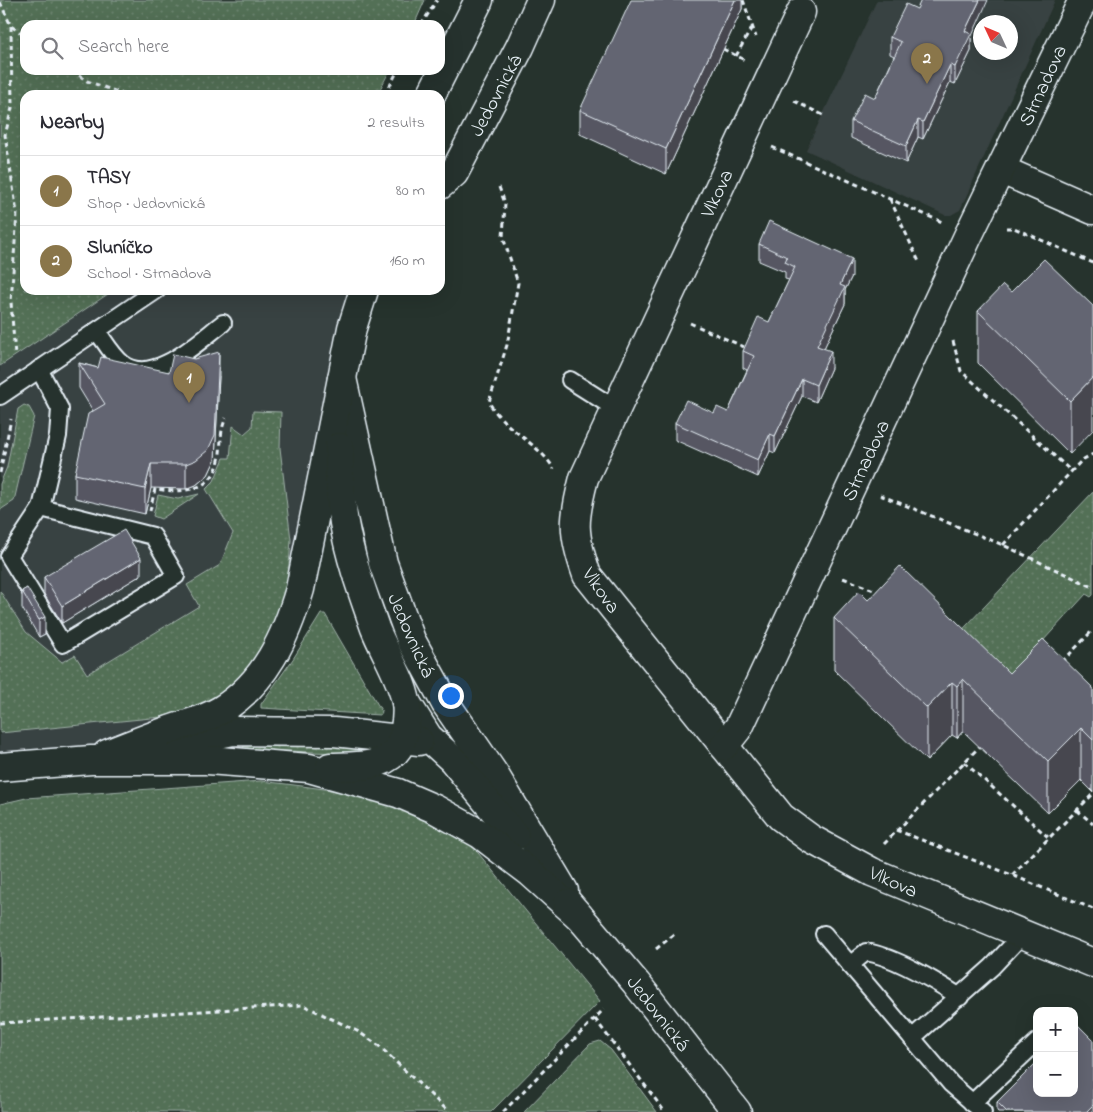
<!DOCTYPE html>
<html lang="en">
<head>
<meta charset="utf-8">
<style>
  :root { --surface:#fff; --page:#f2f2f3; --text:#2b2b33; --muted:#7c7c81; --line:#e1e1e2; --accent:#8a764a }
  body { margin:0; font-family:"Indie Flower",sans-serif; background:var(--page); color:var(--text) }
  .controls { position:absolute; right:15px; bottom:15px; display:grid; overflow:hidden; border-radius:10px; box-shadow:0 5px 20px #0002 }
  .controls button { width:45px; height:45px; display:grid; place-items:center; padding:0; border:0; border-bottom:1px solid var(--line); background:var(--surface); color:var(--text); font:25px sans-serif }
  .compass { position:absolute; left:973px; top:15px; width:45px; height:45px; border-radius:50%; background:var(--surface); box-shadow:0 5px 20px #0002; rotate:314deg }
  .you { position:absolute; left:450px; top:695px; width:18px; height:18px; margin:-12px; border:4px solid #fff; border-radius:50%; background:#1a73e8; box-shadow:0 0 0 8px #1a73e833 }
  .badge { display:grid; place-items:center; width:32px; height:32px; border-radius:50%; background:var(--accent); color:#fff; font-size:16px; font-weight:700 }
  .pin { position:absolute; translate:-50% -41px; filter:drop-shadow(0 1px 2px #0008) }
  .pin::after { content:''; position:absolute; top:26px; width:18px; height:15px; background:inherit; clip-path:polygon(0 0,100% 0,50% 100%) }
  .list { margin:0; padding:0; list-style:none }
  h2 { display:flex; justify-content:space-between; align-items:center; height:65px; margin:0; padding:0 20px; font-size:21px }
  h2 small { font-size:16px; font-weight:400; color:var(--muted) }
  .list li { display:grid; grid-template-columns:32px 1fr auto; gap:15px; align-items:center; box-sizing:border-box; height:70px; padding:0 20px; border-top:1px solid var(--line) }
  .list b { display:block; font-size:19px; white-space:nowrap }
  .list p { margin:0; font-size:16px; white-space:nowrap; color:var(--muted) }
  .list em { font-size:16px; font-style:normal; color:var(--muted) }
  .icon { flex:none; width:28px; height:28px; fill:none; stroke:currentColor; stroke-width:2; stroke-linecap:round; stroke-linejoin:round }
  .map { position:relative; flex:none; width:1093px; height:1112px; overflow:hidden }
  .search { position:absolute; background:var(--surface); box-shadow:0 5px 20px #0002; left:20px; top:20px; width:425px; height:55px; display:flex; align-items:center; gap:12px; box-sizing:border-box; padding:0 18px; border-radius:15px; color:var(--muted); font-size:19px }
  .panel { position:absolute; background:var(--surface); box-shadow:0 5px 20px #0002; left:20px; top:90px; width:425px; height:205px; border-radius:15px }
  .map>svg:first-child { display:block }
  .built { fill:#394242; fill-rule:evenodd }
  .green { fill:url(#green-dots); stroke:#9eb0a7 }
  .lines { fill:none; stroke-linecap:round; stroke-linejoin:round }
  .lane-casing { stroke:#e8f1f8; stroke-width:20 }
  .street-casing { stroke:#e8f1f8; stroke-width:31 }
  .secondary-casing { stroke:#e8f1f8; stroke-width:31 }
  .path { stroke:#e8f1f8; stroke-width:3; stroke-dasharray:5 4; stroke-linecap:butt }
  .lane { stroke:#26332d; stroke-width:16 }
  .street { stroke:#26332d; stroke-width:28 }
  .secondary { stroke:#26332d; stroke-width:28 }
  .wall { fill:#565762; stroke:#e8f1f8 }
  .shaded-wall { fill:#464750; stroke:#e8f1f8 }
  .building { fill:#646572; stroke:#e8f1f8 }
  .labels { text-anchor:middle; stroke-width:4; stroke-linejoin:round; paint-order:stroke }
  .street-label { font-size:20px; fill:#e8f1f8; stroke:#26332d }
</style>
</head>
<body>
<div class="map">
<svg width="1093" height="1112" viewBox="0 0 1093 1112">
  <defs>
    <pattern id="green-dots" width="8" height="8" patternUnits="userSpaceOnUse" patternTransform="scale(1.25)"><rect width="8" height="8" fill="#536f56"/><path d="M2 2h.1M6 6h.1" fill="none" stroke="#6c846f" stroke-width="1.8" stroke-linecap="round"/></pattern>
  </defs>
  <rect width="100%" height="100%" fill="#26332d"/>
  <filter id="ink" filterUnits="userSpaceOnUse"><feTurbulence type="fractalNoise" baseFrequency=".02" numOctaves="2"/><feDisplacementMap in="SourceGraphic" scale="10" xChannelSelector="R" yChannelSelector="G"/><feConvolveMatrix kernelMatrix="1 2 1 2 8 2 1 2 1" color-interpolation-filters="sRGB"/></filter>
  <g filter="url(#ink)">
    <g class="built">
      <path d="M877 0H1055L960 210 951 215H945L806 150ZM980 22H1010V52H980Z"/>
      <polygon points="114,290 364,290 306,562 263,672 91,760 0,767 0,366"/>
    </g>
    <g class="green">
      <polygon points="0,0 425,0 414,25 25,25 25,70 390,70 377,95 25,95 25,290 114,290 0,366"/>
      <polygon points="24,405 29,407 34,416 14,501 0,510 0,484 7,467 18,409"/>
      <polygon points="253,411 281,412 280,448 291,540 288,577 278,616 259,654 241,676 208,703 161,717 0,733 0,591 26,632 62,662 75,655 87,674 199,606 187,585 220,565 233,533 206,489 214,481 224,458 230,458 233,426 244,434 252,427"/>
      <polygon points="1093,492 1093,595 1091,597 1086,594 998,690 950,643"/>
      <polygon points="199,494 161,519 153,516 158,495 178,499"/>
      <polygon points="321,614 325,614 382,712 380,715 261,708 261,704 293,659"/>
      <polygon points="280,743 363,747 363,752 359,754 242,749 244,746"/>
      <path d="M261 781C335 790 416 797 474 848L600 1001 491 1112H0V804L26 798Z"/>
      <polygon points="600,1041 611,1050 657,1112 524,1112 590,1044"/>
    </g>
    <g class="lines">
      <defs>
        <g id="lane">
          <path d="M97 331C105 342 112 355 123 364 153 387 200 340 223 323"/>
          <polyline points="39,369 60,409 58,436 41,508 9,556 63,644 176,576 153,536 41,508"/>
          <polyline points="570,380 616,409"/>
          <polyline points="0,396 157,290"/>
          <polyline points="824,934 912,1038"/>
          <path d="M850 965 866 952C896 957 935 981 960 997"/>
          <polyline points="972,1103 1037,1042"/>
          <polyline points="983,1112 951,1084 912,1038 992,967 1022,935"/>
        </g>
        <g id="street">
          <path d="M801 12 584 478C573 520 572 533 587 575L781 817 811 839 872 872 1093 963"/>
          <polyline points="1002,170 1093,210"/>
          <polyline points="724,746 739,727 969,234 1083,0"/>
        </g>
        <g id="secondary">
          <polyline points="431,95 479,0"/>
          <polyline points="440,185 454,173 520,47 541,0"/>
          <polyline points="342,378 383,563 411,640 446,704 494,774 564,891"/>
          <polyline points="406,702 428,737 452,759 515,836"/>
          <polyline points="174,743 233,731 334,732 419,741"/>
          <path d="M107 754C127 746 147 738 167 731 185 724 205 720 221 710 265 683 286 637 300 589L352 328 364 290"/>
          <polyline points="0,767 91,760 208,760 309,768 398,793 435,809 480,834 531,873 579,916"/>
          <path d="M330 767C351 766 379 769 395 752 405 741 408 716 406 702 402 679 384 651 375 628 363 594 350 559 344 523 340 499 339 472 339 447"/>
          <polyline points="568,903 636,983 737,1112"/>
        </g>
      </defs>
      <use href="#lane" class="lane-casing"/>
      <use href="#street" class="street-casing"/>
      <use href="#secondary" class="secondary-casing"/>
      <g class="path">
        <polyline points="743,0 756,37"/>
        <polyline points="0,2 11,26 25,36"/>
        <polyline points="421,25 437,0"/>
        <polyline points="11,26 12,108 5,135 17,213 11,302 15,356"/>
        <polyline points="723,49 745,60"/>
        <polyline points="736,56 752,27"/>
        <polyline points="72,70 87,81 126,95"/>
        <polyline points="385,95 398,70"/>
        <polyline points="794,101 823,115"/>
        <polyline points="772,147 942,222"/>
        <path d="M499 187 505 203 503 237 518 283 507 345 489 402C504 430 538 442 554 469"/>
        <polyline points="890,199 920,264"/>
        <polyline points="1006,228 1014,228 1093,263"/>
        <polyline points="690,323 749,349"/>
        <polyline points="953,341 961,371 1071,471"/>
        <polyline points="0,473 11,419"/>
        <polyline points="880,495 1003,545 1093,587"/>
        <path d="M150 511 155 489C181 493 212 493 219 460 222 445 219 432 226 418"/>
        <polyline points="1003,545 1082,460 1093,454"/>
        <polyline points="843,578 879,592"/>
        <polyline points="1062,662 1093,630"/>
        <polyline points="964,762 1048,837"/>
        <polyline points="1077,810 1093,824"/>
        <polyline points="896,830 1012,875 1093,909"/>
        <polyline points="884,844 981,745"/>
        <polyline points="1012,875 1093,794"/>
        <polyline points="656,949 676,933"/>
        <polyline points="595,1019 665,1112"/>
        <polyline points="0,1023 303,1005 357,1031 378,1045 449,1112"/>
        <polyline points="503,1112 604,1009"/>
      </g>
      <use href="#lane" class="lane"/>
      <use href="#street" class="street"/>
      <use href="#secondary" class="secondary"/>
    </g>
    <g class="wall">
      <polygon points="742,0 742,9 666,174 580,134 580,110"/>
      <polygon points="890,37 971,38 971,51 955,84 950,82 923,139 918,137 906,163 851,138 851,121 875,98 894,56 890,54"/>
      <polygon points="759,244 852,276 845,290 845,304 824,348 831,368 816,402 802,396 775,453 770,451 758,477 675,440 675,423 714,413 728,412 747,370 743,368 743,351 769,322 789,280 785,279 785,272 759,261"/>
      <polygon points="1093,306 1070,454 978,363 978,311"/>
      <polygon points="79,363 98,368 169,372 219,376 215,460 208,475 196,485 186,489 151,488 145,514 75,498 75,474 93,411 79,388"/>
      <polygon points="141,575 62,623 44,594 44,577"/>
      <polygon points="27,588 45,634 39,637 22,608 22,591"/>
      <polygon points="868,600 1009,673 1093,688 1093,792 1081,780 1048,813 963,731 957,738 952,735 927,761 834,670 834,618"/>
      <polygon points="997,1102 1093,1112 998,1112 997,1111"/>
    </g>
    <g class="shaded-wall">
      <polygon points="735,0 742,0 742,9 666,174 666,149"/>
      <polygon points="980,0 988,0 971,38 971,51 955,84 955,67 965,31"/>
      <polygon points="950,65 950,82 923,139 923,122"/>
      <polygon points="918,120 918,137 906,163 906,146"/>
      <polygon points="852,259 852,276 845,290 845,304 817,363 817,346 840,285"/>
      <polygon points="831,351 831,368 816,402 816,385"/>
      <polygon points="219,352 219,376 215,460 208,475 196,485 186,489 186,464"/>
      <polygon points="1093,377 1093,430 1070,454 1070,401"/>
      <polygon points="802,379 802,396 775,453 775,436"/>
      <polygon points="770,434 770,451 758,477 758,460"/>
      <polygon points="151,464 151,488 145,514 145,489"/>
      <polygon points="141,558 141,575 62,623 62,606"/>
      <polygon points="45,617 45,634 39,637 39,620"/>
      <polygon points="963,679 963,731 957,738 957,686"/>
      <polygon points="952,682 952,735 927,761 927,708"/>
      <polygon points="1081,728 1081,780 1048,813 1048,761"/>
      <polygon points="1093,1105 1093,1112 1086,1112"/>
    </g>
    <g class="building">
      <polygon points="631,0 735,0 666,149 580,110"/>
      <polygon points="921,0 980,0 965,31 971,34 955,67 950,65 923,122 918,120 906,146 851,121 865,93 875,98 901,42 890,37 906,4 917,9"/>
      <polygon points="769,221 852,259 840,285 845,287 817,346 831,351 816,385 802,379 775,436 770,434 758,460 675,423 686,400 714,413 717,407 728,412 754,356 743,351 758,317 769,322 795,267 785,262 787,257 759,244"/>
      <polygon points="1044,259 1093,306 1093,377 1070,401 978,311 1003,285 1011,292"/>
      <polygon points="219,352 215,435 208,450 196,460 186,464 151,464 145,489 75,474 88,414 105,404 79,363 98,368 101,357 169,372 173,354 194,359"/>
      <polygon points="124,530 141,558 62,606 44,577"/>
      <polygon points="900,566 1009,673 1043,639 1093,688 1093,740 1081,728 1048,761 963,679 957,686 952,682 927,708 834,618 859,591 868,600"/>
      <polygon points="27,588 45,617 39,620 22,591"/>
      <polygon points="1076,1023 1093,1040 1093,1105 1086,1112 1007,1112 997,1102 1037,1062 1037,1093 1074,1093 1074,1024"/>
    </g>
  </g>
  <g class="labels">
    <g class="street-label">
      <text transform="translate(1042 85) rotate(-65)" y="7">Strnadova</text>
      <text transform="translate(495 95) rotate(-62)" y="7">Jedovnická</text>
      <text transform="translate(716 193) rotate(-65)" y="7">Vlkova</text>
      <text transform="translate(865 460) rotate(-65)" y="7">Strnadova</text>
      <text transform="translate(602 590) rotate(55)" y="7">Vlkova</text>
      <text transform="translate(412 635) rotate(66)" y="7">Jedovnická</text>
      <text transform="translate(894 881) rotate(24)" y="7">Vlkova</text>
      <text transform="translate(659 1013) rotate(52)" y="7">Jedovnická</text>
    </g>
  </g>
</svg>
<div class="controls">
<button>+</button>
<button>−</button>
</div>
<svg class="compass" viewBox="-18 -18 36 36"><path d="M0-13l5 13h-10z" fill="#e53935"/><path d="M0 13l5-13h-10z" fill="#7c7c81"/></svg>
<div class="you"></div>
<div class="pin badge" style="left:189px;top:403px">1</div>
<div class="pin badge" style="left:927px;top:84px">2</div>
<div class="search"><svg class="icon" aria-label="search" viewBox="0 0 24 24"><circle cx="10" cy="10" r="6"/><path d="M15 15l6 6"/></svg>Search here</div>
<section class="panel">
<h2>Nearby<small>2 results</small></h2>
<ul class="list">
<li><span class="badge">1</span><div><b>TASY</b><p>Shop · Jedovnická</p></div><em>80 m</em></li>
<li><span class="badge">2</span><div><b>Sluníčko</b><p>School · Strnadova</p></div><em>160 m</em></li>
</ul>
</section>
</div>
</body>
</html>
